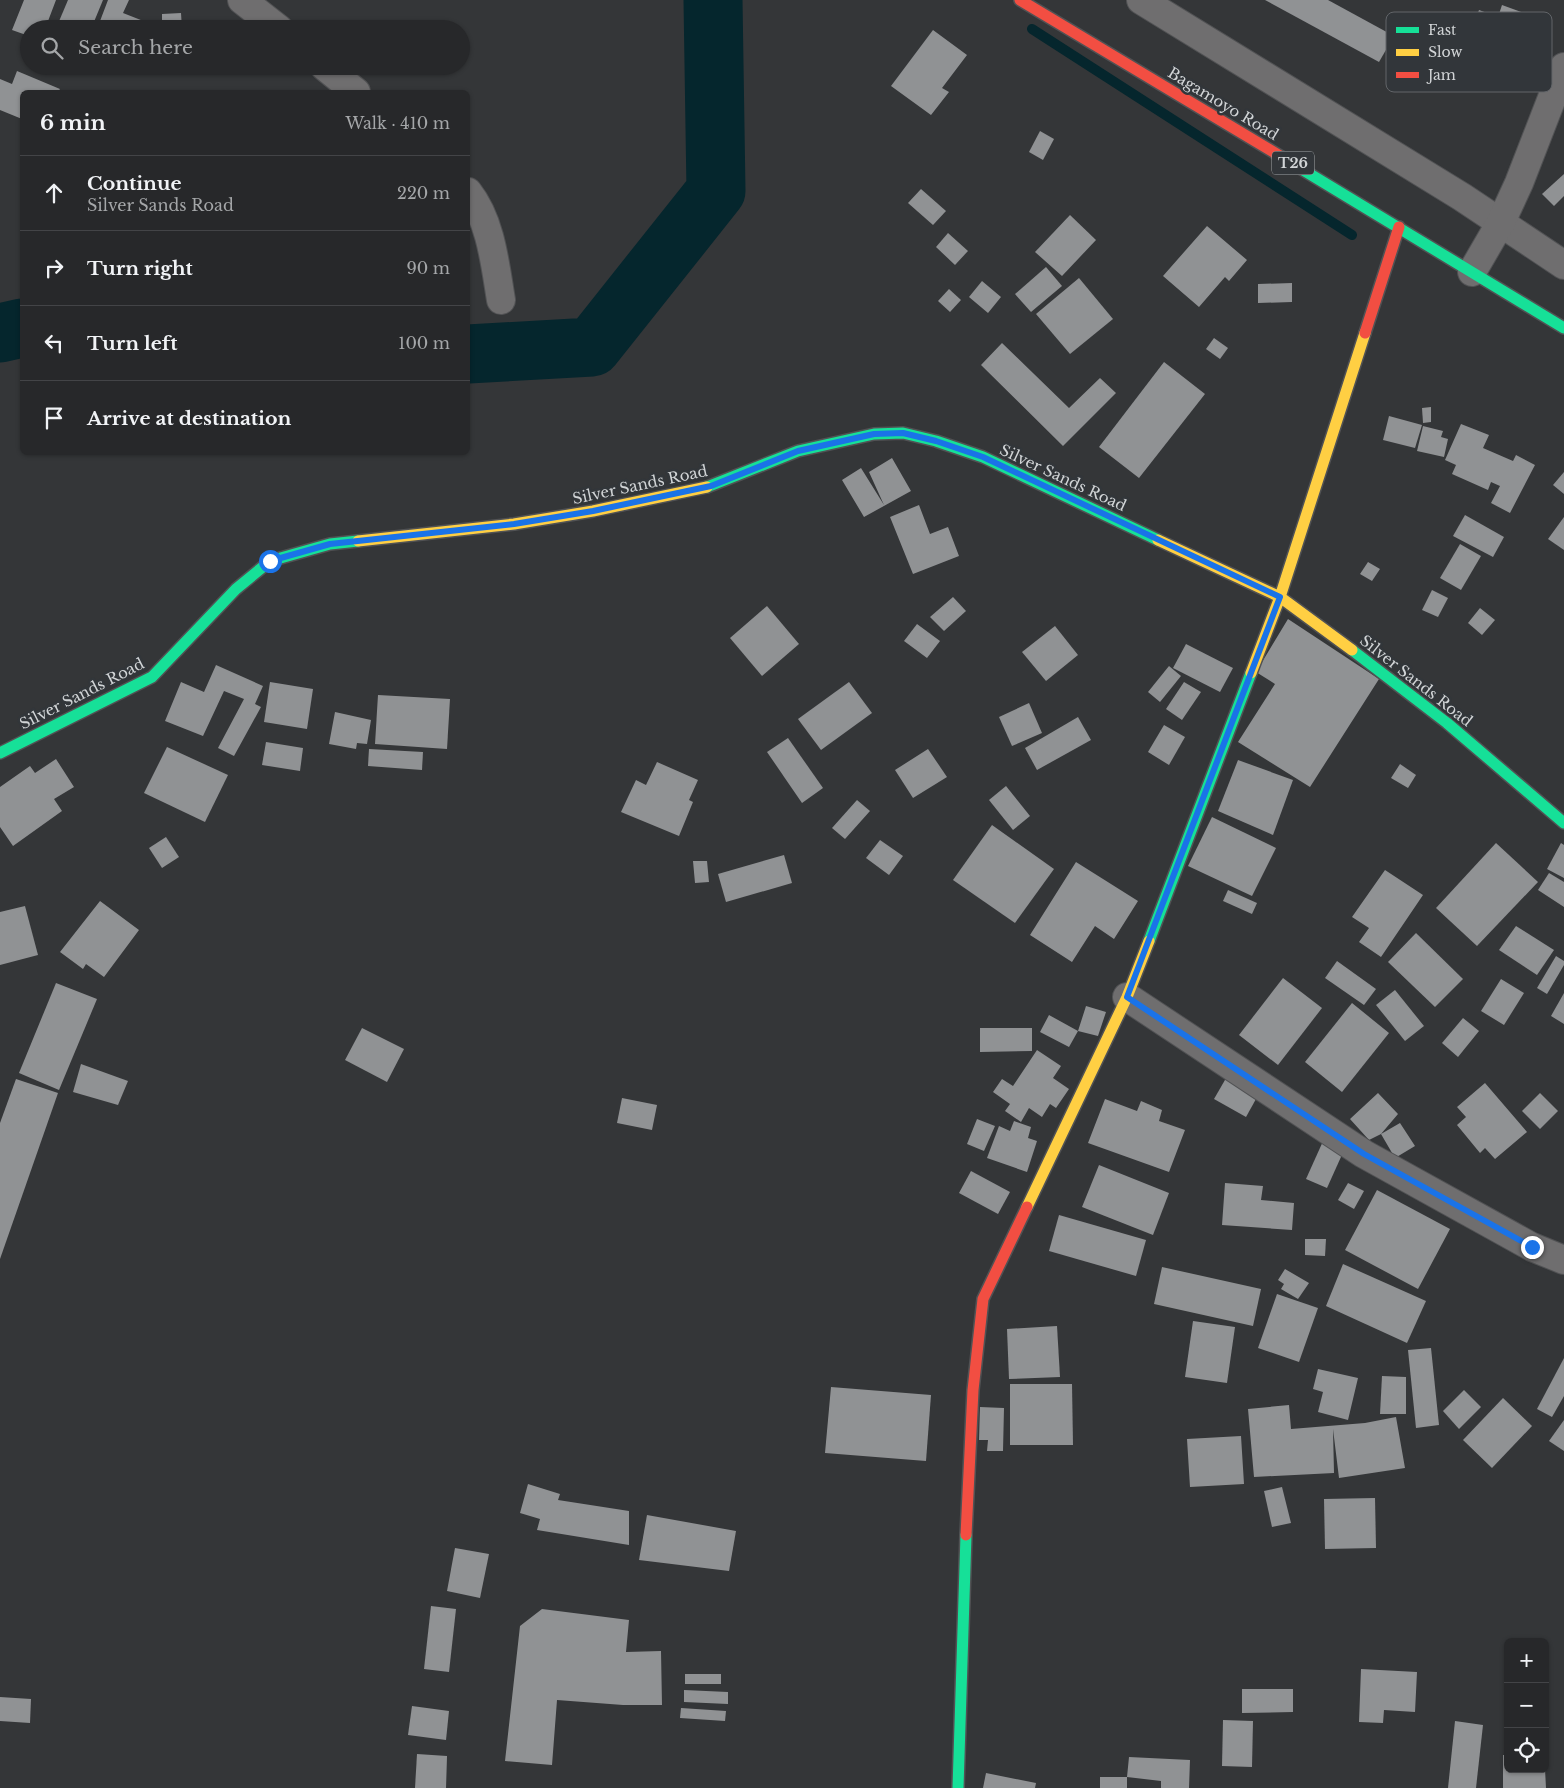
<!DOCTYPE html>
<html lang="en">
<head>
<meta charset="utf-8">
<style>
  :root { --surface:#27282a; --page:#333436; --text:#f1f3f6; --muted:#a4a6a8; --line:#434447 }
  body { margin:0; font-family:"Libre Baskerville",serif; background:var(--page); color:var(--text) }
  .controls { position:absolute; right:15px; bottom:15px; display:grid; overflow:hidden; border-radius:8px; box-shadow:0 1px 4px #0004 }
  .controls button { width:45px; height:45px; display:grid; place-items:center; padding:0; border:0; border-bottom:1px solid var(--line); background:var(--surface); color:var(--text); font:25px sans-serif }
  .stop { position:absolute; width:15px; height:15px; margin:-11px; border:4px solid #1a73e8; border-radius:50%; background:#fff }
  .stop.end { background:#1a73e8; border-color:#fff; box-shadow:0 1px 5px #0008 }
  .list { margin:0; padding:0; list-style:none }
  h2 { display:flex; justify-content:space-between; align-items:center; height:65px; margin:0; padding:0 20px; font-size:21px }
  h2 small { font-size:16px; font-weight:400; color:var(--muted) }
  .list li { display:grid; grid-template-columns:32px 1fr auto; gap:15px; align-items:center; box-sizing:border-box; height:75px; padding:0 20px; border-top:1px solid var(--line) }
  .list b { display:block; font-size:19px; white-space:nowrap }
  .list p { margin:0; font-size:16px; white-space:nowrap; color:var(--muted) }
  .list em { font-size:16px; font-style:normal; color:var(--muted) }
  .icon { flex:none; width:28px; height:28px; fill:none; stroke:currentColor; stroke-width:2; stroke-linecap:round; stroke-linejoin:round }
  .map { position:relative; flex:none; width:1564px; height:1788px; overflow:hidden }
  .search { position:absolute; background:var(--surface); box-shadow:0 1px 4px #0004; left:20px; top:20px; width:450px; height:55px; display:flex; align-items:center; gap:12px; box-sizing:border-box; padding:0 18px; border-radius:28px; color:var(--muted); font-size:19px }
  .panel { position:absolute; background:var(--surface); box-shadow:0 1px 4px #0004; left:20px; top:90px; width:450px; height:365px; border-radius:8px }
  .map>svg:first-child { display:block }
  .lines { fill:none; stroke-linecap:round; stroke-linejoin:round }
  .stream { stroke:#05262d; stroke-width:10 }
  .river { stroke:#05262d; stroke-width:59 }
  .building { fill:#909294 }
  .street-casing { stroke:#515254; stroke-width:30 }
  .fast-casing { stroke:#515254; stroke-width:14 }
  .slow-casing { stroke:#515254; stroke-width:14 }
  .jam-casing { stroke:#515254; stroke-width:14 }
  .street { stroke:#6f6e6f; stroke-width:28 }
  .fast { stroke:#16e098; stroke-width:11 }
  .slow { stroke:#ffcf43; stroke-width:11 }
  .jam { stroke:#f24e42; stroke-width:11 }
  .route { stroke:#1a73e8; stroke-width:6 }
  .labels { text-anchor:middle; stroke-width:5; stroke-linejoin:round; paint-order:stroke }
  .shield { fill:#32363a; stroke:#a1a5a7; stroke-width:1 }
  .shield-label { font-size:14px; font-weight:bold; fill:#d1d4d6 }
  .street-label { font-size:15px; fill:#d1d4d6; stroke:#32363a }
  .key { fill:#32363a; stroke:#626569; stroke-width:1 }
  .key-label { font-size:14px; fill:#d1d4d6 }
</style>
</head>
<body>
<div class="map">
<svg width="1564" height="1788" viewBox="0 0 1564 1788">
  <rect width="100%" height="100%" fill="#343638"/>
  <g class="lines">
    <polyline class="stream" points="1032,29 1352,235"/>
    <g class="river">
      <polyline points="0,333 22,328"/>
      <polyline points="468,354 592,347 716,191 713,0"/>
    </g>
  </g>
  <g class="building">
    <polygon points="24,0 56,0 45,29 29,29 29,36 12,30"/>
    <polygon points="68,0 103,0 91,29 62,29 57,26"/>
    <polygon points="108,0 129,0 123,13 151,24 149,29 97,29"/>
    <polygon points="1265,0 1328,0 1394,36 1379,62"/>
    <polygon points="1502,5 1543,20 1518,83 1478,68 1482,59 1463,52 1479,10 1498,17"/>
    <polygon points="181,13 182,29 162,29 162,14"/>
    <polygon points="933,30 967,55 942,88 949,92 931,115 891,86"/>
    <polygon points="17,71 60,89 58,92 22,92 22,119 0,110 0,79 12,84"/>
    <polygon points="1040,131 1054,139 1043,160 1029,152"/>
    <polygon points="1564,174 1564,196 1554,206 1542,194"/>
    <polygon points="921,189 946,211 933,225 908,203"/>
    <polygon points="1070,215 1096,240 1062,276 1035,252"/>
    <polygon points="1207,226 1247,260 1229,281 1225,277 1199,307 1163,276"/>
    <polygon points="948,233 968,251 955,265 936,247"/>
    <polygon points="1046,267 1062,286 1031,312 1015,294"/>
    <polygon points="1079,278 1113,319 1070,354 1036,314"/>
    <polygon points="982,281 1001,297 988,313 969,297"/>
    <polygon points="1292,283 1292,302 1258,303 1258,284"/>
    <polygon points="949,289 961,300 950,312 938,301"/>
    <polygon points="1214,338 1228,348 1220,359 1206,349"/>
    <polygon points="1002,343 1069,408 1100,378 1116,393 1063,446 981,365"/>
    <polygon points="1164,362 1205,394 1139,478 1099,447"/>
    <polygon points="1431,407 1431,422 1423,423 1422,408"/>
    <polygon points="1389,416 1422,425 1415,448 1383,440"/>
    <polygon points="1461,424 1489,435 1483,448 1513,461 1516,455 1535,465 1510,513 1491,503 1500,486 1491,482 1488,490 1452,474 1456,465 1445,460"/>
    <polygon points="1423,426 1443,431 1441,437 1448,439 1444,457 1417,451"/>
    <polygon points="892,458 911,491 864,517 842,480 861,468 884,505 869,472"/>
    <polygon points="1564,472 1564,494 1553,485"/>
    <polygon points="919,505 930,534 948,527 959,556 913,574 890,517"/>
    <polygon points="1465,515 1504,537 1493,557 1453,536"/>
    <polygon points="1564,517 1564,550 1548,539"/>
    <polygon points="1460,544 1481,556 1461,590 1440,578"/>
    <polygon points="1368,562 1380,569 1372,581 1360,574"/>
    <polygon points="1432,590 1448,598 1438,617 1422,610"/>
    <polygon points="953,597 966,611 944,631 930,617"/>
    <polygon points="767,606 799,644 762,676 730,638"/>
    <polygon points="1480,608 1495,620 1482,635 1468,623"/>
    <polygon points="1288,619 1379,679 1310,787 1238,742 1275,684 1256,672"/>
    <polygon points="917,624 940,641 927,658 904,641"/>
    <polygon points="1055,626 1078,655 1046,681 1022,652"/>
    <polygon points="1186,644 1233,668 1220,692 1173,668"/>
    <polygon points="216,665 263,686 255,704 261,707 234,756 218,748 244,699 224,691 203,736 165,721 181,682 204,692"/>
    <polygon points="1169,666 1181,676 1160,702 1148,692"/>
    <polygon points="270,682 313,689 307,729 264,722"/>
    <polygon points="849,682 872,713 821,750 798,719"/>
    <polygon points="1184,682 1201,692 1182,720 1166,709"/>
    <polygon points="378,695 450,699 447,749 375,744"/>
    <polygon points="1029,703 1042,733 1012,746 999,717"/>
    <polygon points="335,712 371,720 367,744 357,743 356,749 329,744"/>
    <polygon points="1078,717 1091,740 1037,770 1025,748"/>
    <polygon points="1164,725 1185,737 1169,765 1148,752"/>
    <polygon points="788,738 823,788 802,803 767,752"/>
    <polygon points="266,742 303,748 300,771 262,765"/>
    <polygon points="167,747 228,775 205,822 144,793"/>
    <polygon points="369,749 423,752 422,770 368,766"/>
    <polygon points="928,749 947,777 913,798 895,770"/>
    <polygon points="56,759 74,787 54,799 62,811 13,846 0,827 0,787 30,766 35,773"/>
    <polygon points="1238,760 1293,780 1273,835 1218,811"/>
    <polygon points="657,762 698,780 689,800 693,802 679,836 621,812 636,780 646,785"/>
    <polygon points="1400,764 1416,775 1408,788 1391,778"/>
    <polygon points="1006,786 1030,816 1013,830 989,800"/>
    <polygon points="857,800 870,811 845,839 832,828"/>
    <polygon points="1212,817 1276,848 1252,896 1188,866"/>
    <polygon points="992,825 1054,869 1015,923 953,880"/>
    <polygon points="166,837 179,857 162,868 149,848"/>
    <polygon points="880,840 903,856 889,875 866,858"/>
    <polygon points="1496,843 1538,882 1477,946 1436,908"/>
    <polygon points="1561,843 1564,845 1564,878 1547,869"/>
    <polygon points="784,855 792,883 726,902 718,874"/>
    <polygon points="693,861 707,861 709,882 695,883"/>
    <polygon points="1076,862 1138,901 1114,939 1095,926 1072,962 1030,935"/>
    <polygon points="1385,870 1423,895 1381,957 1359,942 1369,928 1352,917"/>
    <polygon points="1549,873 1564,882 1564,907 1538,890"/>
    <polygon points="1228,890 1257,903 1252,914 1223,901"/>
    <polygon points="100,901 139,930 104,977 86,964 83,969 60,952"/>
    <polygon points="25,906 38,955 0,965 0,912"/>
    <polygon points="1516,926 1554,950 1537,975 1499,950"/>
    <polygon points="1416,933 1463,979 1435,1007 1388,962"/>
    <polygon points="1556,956 1564,961 1564,965 1547,994 1537,988"/>
    <polygon points="1337,961 1376,989 1364,1005 1325,978"/>
    <polygon points="1283,978 1322,1008 1278,1065 1239,1035"/>
    <polygon points="1501,979 1524,993 1504,1025 1481,1011"/>
    <polygon points="56,983 97,999 59,1090 19,1073"/>
    <polygon points="1395,990 1424,1026 1405,1041 1376,1005"/>
    <polygon points="1564,993 1564,1024 1551,1016"/>
    <polygon points="1352,1003 1389,1033 1342,1092 1305,1062"/>
    <polygon points="1086,1006 1106,1012 1098,1036 1078,1031 1069,1047 1040,1032 1049,1015 1078,1031"/>
    <polygon points="1463,1018 1479,1031 1458,1057 1442,1043"/>
    <polygon points="362,1028 404,1049 387,1082 345,1060"/>
    <polygon points="980,1028 1032,1028 1032,1051 980,1052"/>
    <polygon points="1037,1050 1061,1066 1053,1078 1069,1089 1056,1108 1050,1104 1042,1117 1029,1108 1021,1122 1005,1111 1010,1104 993,1092 1002,1079 1013,1086"/>
    <polygon points="81,1064 128,1081 118,1105 73,1092"/>
    <polygon points="1229,1073 1261,1090 1246,1117 1214,1099"/>
    <polygon points="16,1079 58,1093 0,1259 0,1123"/>
    <polygon points="1485,1083 1527,1132 1495,1159 1485,1148 1480,1153 1457,1125 1466,1117 1457,1107"/>
    <polygon points="1378,1093 1398,1114 1381,1134 1400,1123 1415,1146 1395,1158 1381,1134 1369,1140 1350,1119"/>
    <polygon points="1540,1093 1558,1111 1540,1129 1522,1111"/>
    <polygon points="622,1098 657,1105 652,1130 617,1123"/>
    <polygon points="1105,1099 1137,1111 1141,1101 1162,1110 1159,1121 1185,1130 1169,1172 1088,1143"/>
    <polygon points="977,1119 995,1126 984,1151 967,1144"/>
    <polygon points="1014,1121 1031,1127 1028,1138 1037,1141 1027,1172 987,1158 999,1126 1010,1131"/>
    <polygon points="1324,1139 1345,1148 1327,1188 1306,1179"/>
    <polygon points="1099,1165 1169,1193 1153,1235 1082,1207"/>
    <polygon points="971,1171 1010,1192 998,1214 959,1193"/>
    <polygon points="1225,1183 1263,1186 1261,1200 1294,1203 1292,1230 1222,1225"/>
    <polygon points="1348,1183 1364,1191 1354,1209 1338,1200"/>
    <polygon points="1377,1190 1450,1229 1418,1289 1345,1250"/>
    <polygon points="1059,1215 1146,1240 1136,1276 1049,1251"/>
    <polygon points="1305,1239 1326,1239 1325,1256 1305,1255"/>
    <polygon points="1343,1264 1426,1301 1407,1343 1326,1306"/>
    <polygon points="1162,1267 1261,1289 1253,1326 1154,1304"/>
    <polygon points="1285,1269 1309,1283 1298,1299 1281,1289 1284,1284 1278,1280"/>
    <polygon points="1277,1294 1318,1308 1299,1362 1258,1348"/>
    <polygon points="1193,1321 1235,1327 1227,1383 1185,1377"/>
    <polygon points="1057,1326 1060,1377 1009,1379 1007,1329"/>
    <polygon points="1431,1348 1439,1425 1416,1428 1408,1350"/>
    <polygon points="1564,1358 1564,1396 1552,1417 1537,1409"/>
    <polygon points="1318,1369 1358,1378 1348,1420 1318,1412 1323,1392 1313,1389"/>
    <polygon points="1382,1376 1406,1377 1406,1414 1380,1414"/>
    <polygon points="1010,1384 1072,1384 1073,1445 1010,1445"/>
    <polygon points="831,1387 931,1395 926,1461 825,1453"/>
    <polygon points="1464,1390 1481,1407 1459,1429 1443,1411"/>
    <polygon points="1503,1398 1532,1426 1492,1468 1463,1440"/>
    <polygon points="1289,1405 1291,1429 1365,1423 1396,1417 1405,1468 1339,1478 1333,1429 1334,1473 1254,1477 1248,1409"/>
    <polygon points="980,1407 1004,1408 1003,1451 987,1451 988,1440 979,1440"/>
    <polygon points="1564,1420 1564,1451 1549,1441"/>
    <polygon points="1241,1436 1244,1484 1190,1487 1187,1439"/>
    <polygon points="528,1484 560,1494 558,1500 629,1511 629,1545 537,1530 540,1519 520,1513"/>
    <polygon points="1282,1487 1291,1523 1272,1527 1264,1491"/>
    <polygon points="1375,1498 1376,1548 1325,1549 1324,1499"/>
    <polygon points="647,1515 736,1531 729,1571 639,1560"/>
    <polygon points="455,1548 489,1554 480,1598 447,1591"/>
    <polygon points="431,1606 456,1609 449,1672 424,1669"/>
    <polygon points="542,1609 629,1620 626,1652 661,1651 662,1705 623,1705 557,1700 552,1765 505,1761 520,1626"/>
    <polygon points="1361,1669 1417,1672 1415,1712 1384,1710 1383,1723 1359,1722"/>
    <rect x="685" y="1674" width="36" height="10"/>
    <polygon points="1242,1689 1293,1689 1293,1712 1242,1713"/>
    <polygon points="684,1690 728,1692 728,1704 684,1702"/>
    <polygon points="0,1697 31,1699 30,1723 0,1721"/>
    <polygon points="412,1706 449,1711 446,1740 408,1735"/>
    <polygon points="681,1708 726,1711 725,1721 680,1718"/>
    <polygon points="1223,1720 1253,1721 1252,1767 1222,1766"/>
    <polygon points="1455,1721 1483,1725 1476,1788 1448,1788"/>
    <polygon points="417,1754 447,1756 446,1788 415,1788"/>
    <polygon points="1503,1755 1508,1755 1508,1769 1545,1769 1546,1788 1503,1788"/>
    <polygon points="1129,1757 1190,1760 1189,1788 1161,1788 1161,1781 1127,1777"/>
    <polygon points="986,1773 1036,1783 1035,1788 983,1788"/>
    <rect x="1100" y="1777" width="27" height="11"/>
  </g>
  <g class="lines">
    <defs>
      <g id="street">
        <polyline points="242,0 279,29"/>
        <polyline points="1141,0 1462,197 1564,265"/>
        <polyline points="324,66 356,92"/>
        <path d="M468 192C491 221 495 264 501 300"/>
        <polyline points="1472,272 1501,222 1519,183 1564,67"/>
        <polyline points="1127,997 1364,1154 1532,1247 1564,1260"/>
      </g>
      <g id="fast">
        <polyline points="1285,159 1564,328"/>
        <polyline points="707,487 798,451 874,434 903,433 936,441 983,457 1158,540"/>
        <polyline points="1352,650 1447,723 1564,823"/>
        <polyline points="0,753 152,677 236,589 270,561 330,544 358,541"/>
        <polyline points="1149,941 1251,673"/>
        <polyline points="958,1788 966,1535"/>
      </g>
      <g id="slow">
        <polyline points="1158,540 1280,597 1352,650"/>
        <polyline points="358,541 514,524 593,511 707,487"/>
        <polyline points="1251,673 1280,597 1365,333"/>
        <polyline points="1027,1207 1127,997 1149,941"/>
      </g>
      <g id="jam">
        <polyline points="1020,0 1285,159"/>
        <polyline points="1365,333 1399,227"/>
        <polyline points="966,1535 973,1390 983,1299 1027,1207"/>
      </g>
    </defs>
    <use href="#street" class="street-casing"/>
    <use href="#fast" class="fast-casing"/>
    <use href="#slow" class="slow-casing"/>
    <use href="#jam" class="jam-casing"/>
    <use href="#street" class="street"/>
    <use href="#fast" class="fast"/>
    <use href="#slow" class="slow"/>
    <use href="#jam" class="jam"/>
  </g>
  <g class="lines">
    <polyline class="route" points="270,561 330,544 514,524 593,511 711,486 798,451 874,434 903,433 936,441 983,457 1280,597 1127,997 1364,1154 1532,1247"/>
  </g>
  <g class="labels">
    <rect class="shield" x="1272" y="151.5" width="42" height="23" rx="4"/>
    <g class="shield-label">
      <text x="1293" y="168">T26</text>
    </g>
    <g class="street-label">
      <text transform="translate(1223 104) rotate(31)" y="5">Bagamoyo Road</text>
      <text transform="translate(1063 478) rotate(25)" y="5">Silver Sands Road</text>
      <text transform="translate(640 485) rotate(-12)" y="5">Silver Sands Road</text>
      <text transform="translate(1416 681) rotate(38)" y="5">Silver Sands Road</text>
      <text transform="translate(82 694) rotate(-27)" y="5">Silver Sands Road</text>
    </g>
  </g>
  <rect x="1386" y="12" width="166" height="80" rx="8" class="key"/>
  <rect x="1396" y="27" width="23" height="6" fill="#16e098"/>
  <rect x="1396" y="49" width="23" height="7" fill="#ffcf43"/>
  <rect x="1396" y="72" width="23" height="6" fill="#f24e42"/>
  <g class="key-label">
    <text x="1428" y="35">Fast</text>
    <text x="1428" y="57">Slow</text>
    <text x="1428" y="80">Jam</text>
  </g>
</svg>
<div class="controls">
<button>+</button>
<button>−</button>
<button><svg class="icon" aria-label="locate" viewBox="0 0 24 24"><circle cx="12" cy="12" r="6"/><path d="M12 2v4M12 18v4M2 12h4M18 12h4"/></svg></button>
</div>
<div class="stop" style="left:270px;top:561px"></div>
<div class="stop end" style="left:1532px;top:1247px"></div>
<div class="search"><svg class="icon" aria-label="search" viewBox="0 0 24 24"><circle cx="10" cy="10" r="6"/><path d="M15 15l6 6"/></svg>Search here</div>
<section class="panel">
<h2>6 min<small>Walk · 410 m</small></h2>
<ul class="list">
<li><svg class="icon" aria-label="ahead" viewBox="0 0 24 24"><path d="M12 20V5M6 11l6-6 6 6"/></svg><div><b>Continue</b><p>Silver Sands Road</p></div><em>220 m</em></li>
<li><svg class="icon" aria-label="right" viewBox="0 0 24 24"><path d="M7 20v-9h11M14 6l5 5-5 5"/></svg><div><b>Turn right</b></div><em>90 m</em></li>
<li><svg class="icon" aria-label="left" viewBox="0 0 24 24"><path d="M17 20v-9H6M10 6l-5 5 5 5"/></svg><div><b>Turn left</b></div><em>100 m</em></li>
<li><svg class="icon" aria-label="arrive" viewBox="0 0 24 24"><path d="M6 21V4h12l-3 4 3 4H6"/></svg><div><b>Arrive at destination</b></div></li>
</ul>
</section>
</div>
</body>
</html>
